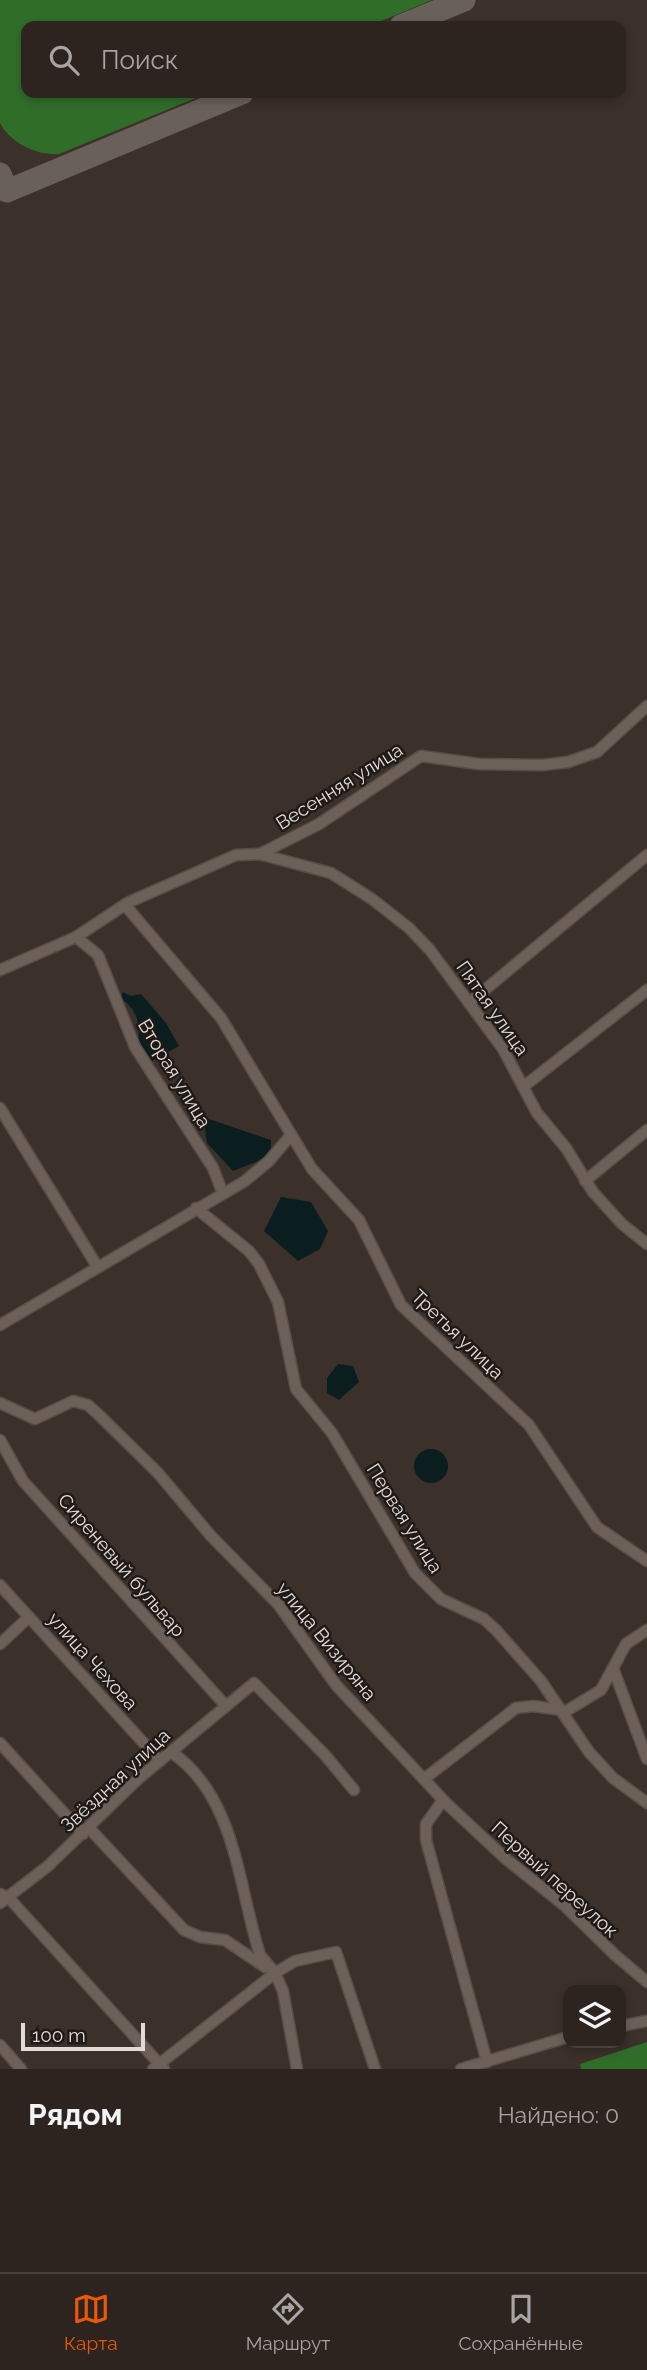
<!DOCTYPE html>
<html lang="ru">
<head>
<meta charset="utf-8">
<style>
  :root { --surface:#2d2420; --page:#352c29; --text:#f1f3f6; --muted:#a7a4a5; --line:#48413e; --accent:#ea580c }
  body { margin:0; font-family:Raleway,sans-serif; background:var(--page); color:var(--text) }
  .controls { position:absolute; right:21px; bottom:21px; display:grid; overflow:hidden; border-radius:14px; box-shadow:0 4px 10px #0003 }
  .controls button { width:63px; height:63px; display:grid; place-items:center; padding:0; border:0; border-bottom:2px solid var(--line); background:var(--surface); color:var(--text); font:35px sans-serif }
  .scale { position:absolute; left:21px; bottom:18px; width:124px; box-sizing:border-box; padding-left:7px; border:4px solid #e2dad6; border-top:0; font-size:19px; line-height:24px; white-space:nowrap; color:#e2dad6; -webkit-text-stroke:5px #1f1917; paint-order:stroke }
  .list { margin:0; padding:0; list-style:none }
  h2 { display:flex; justify-content:space-between; align-items:center; height:91px; margin:0; padding:0 28px; font-size:30px }
  h2 small { font-size:23px; font-weight:400; color:var(--muted) }
  .icon { flex:none; width:38px; height:38px; fill:none; stroke:currentColor; stroke-width:2; stroke-linecap:round; stroke-linejoin:round }
  .map { position:relative; flex:none; width:647px; height:2069px; overflow:hidden }
  .search { position:absolute; background:var(--surface); box-shadow:0 4px 10px #0003; left:21px; right:21px; top:21px; height:77px; display:flex; align-items:center; gap:18px; box-sizing:border-box; padding:0 24px; border-radius:14px; color:var(--muted); font-size:26px }
  .sheet { height:203px; background:var(--surface) }
  nav { display:flex; justify-content:space-around; align-items:center; box-sizing:border-box; height:98px; border-top:2px solid var(--line); background:var(--surface); font-size:19px; color:var(--muted) }
  nav a { display:grid; justify-items:center; gap:4px }
  nav .on { color:var(--accent) }
  .map>svg:first-child { display:block }
  .green { fill:#306d29 }
  .water { fill:#0a1e20 }
  .lines { fill:none; stroke-linecap:round; stroke-linejoin:round }
  .taxiway { stroke:#6a605a; stroke-width:23 }
  .minor-casing { stroke:#584e49; stroke-width:13 }
  .minor { stroke:#6d6059; stroke-width:10 }
  .labels { text-anchor:middle; stroke-width:5; stroke-linejoin:round; paint-order:stroke }
  .street-label { font-size:19px; fill:#e2dad6; stroke:#1f1917 }
</style>
</head>
<body>
<div class="map">
<svg width="647" height="2069" viewBox="0 0 647 2069">
  <rect width="100%" height="100%" fill="#3c302a"/>
  <g class="green">
    <path d="M0 0H432L369 26H26V93H208L59 154C38 156 10 143 0 123Z"/>
    <polygon points="647,2042 647,2069 581,2069 580,2064"/>
  </g>
  <g class="water">
    <path d="M123 992 131 996 141 994 166 1023 179 1046 152 1061 138 1041C141 1023 136 1008 120 998Z"/>
    <polygon points="203,1117 271,1140 271,1156 233,1171 207,1143"/>
    <polygon points="281,1197 311,1202 328,1231 320,1249 298,1261 264,1231"/>
    <polygon points="338,1364 353,1366 359,1382 339,1400 327,1393 327,1378"/>
    <circle cx="431" cy="1466" r="17"/>
  </g>
  <g class="lines">
    <g class="taxiway">
      <polyline points="401,26 464,0"/>
      <polyline points="0,174 7,191 242,93"/>
    </g>
    <defs>
      <g id="minor">
        <polyline points="260,854 319,824 421,756 479,764 543,765 568,762 597,752 647,706"/>
        <polyline points="125,905 221,1018 312,1169 359,1220 401,1305 529,1425 597,1527 647,1561"/>
        <polyline points="76,937 98,955 135,1047 213,1168 223,1194"/>
        <polyline points="0,970 76,937 129,902 236,855 259,854 331,873 372,899 409,928 430,950 503,1049 537,1113 566,1148 593,1192 622,1224 647,1244"/>
        <polyline points="469,1003 647,855"/>
        <polyline points="523,1087 647,990"/>
        <polyline points="0,1108 97,1266"/>
        <polyline points="585,1181 647,1130"/>
        <polyline points="196,1208 249,1251 259,1264 278,1302 296,1389 332,1433 415,1573 441,1599 484,1619 496,1630 541,1681 589,1752 613,1778 647,1803"/>
        <polyline points="0,1325 245,1181 269,1161 291,1135"/>
        <polyline points="0,1403 35,1419 73,1401 88,1405 100,1416 158,1473 211,1536 278,1604 336,1685 447,1804 506,1859 565,1906 615,1955 647,1982"/>
        <polyline points="0,1440 23,1481 226,1706"/>
        <polyline points="0,1585 160,1761"/>
        <polyline points="0,1644 29,1617"/>
        <polyline points="613,1668 647,1759"/>
        <polyline points="563,1713 601,1690 626,1644 647,1630"/>
        <polyline points="0,1743 83,1834"/>
        <path d="M171 1752C236 1796 238 1886 260 1955L275 1973 283 1991 297 2069"/>
        <polyline points="424,1779 516,1708 533,1706 561,1710"/>
        <polyline points="443,1800 426,1824 426,1840 487,2062"/>
        <polyline points="89,1828 184,1930 200,1937 225,1940 265,1967"/>
        <polyline points="0,1894 8,1897 164,2069"/>
        <polyline points="0,1903 48,1866 138,1779 254,1683 325,1755 354,1790"/>
        <polyline points="621,2026 647,2021"/>
        <polyline points="0,2045 21,2069"/>
        <polyline points="153,2069 275,1973 295,1961 336,1952 375,2069"/>
        <polyline points="461,2069 568,2037"/>
      </g>
    </defs>
    <use href="#minor" class="minor-casing"/>
    <use href="#minor" class="minor"/>
  </g>
  <g class="labels">
    <g class="street-label">
      <text transform="translate(339 786) rotate(-32)" y="7">Весенняя улица</text>
      <text transform="translate(493 1008) rotate(55)" y="7">Пятая улица</text>
      <text transform="translate(175 1073) rotate(59)" y="7">Вторая улица</text>
      <text transform="translate(458 1334) rotate(44)" y="7">Третья улица</text>
      <text transform="translate(405 1518) rotate(58)" y="7">Первая улица</text>
      <text transform="translate(122 1565) rotate(49)" y="7">Сиреневый бульвар</text>
      <text transform="translate(327 1641) rotate(51)" y="7">улица Визиряна</text>
      <text transform="translate(93 1661) rotate(48)" y="7">улица Чехова</text>
      <text transform="translate(115 1780) rotate(-43)" y="7">Звёздная улица</text>
      <text transform="translate(555 1879) rotate(42)" y="7">Первый переулок</text>
    </g>
  </g>
</svg>
<div class="controls">
<button><svg class="icon" aria-label="layers" viewBox="0 0 24 24"><path d="M12 4l9 5-9 5-9-5zM3 14l9 5 9-5"/></svg></button>
</div>
<div class="scale">100 m</div>
<div class="search"><svg class="icon" aria-label="search" viewBox="0 0 24 24"><circle cx="10" cy="10" r="6"/><path d="M15 15l6 6"/></svg>Поиск</div>
</div>
<section class="sheet">
<h2>Рядом<small>Найдено: 0</small></h2>
<ul class="list">
</ul>
</section>
<nav>
<a class="on"><svg class="icon" aria-label="map" viewBox="0 0 24 24"><path d="M3 6l6-2 6 2 6-2v14l-6 2-6-2-6 2zM9 4v14M15 6v14"/></svg>Карта</a>
<a><svg class="icon" aria-label="directions" viewBox="0 0 24 24"><path d="M12 3l9 9-9 9-9-9zM9 14v-3h6M13 9l2 2-2 2"/></svg>Маршрут</a>
<a><svg class="icon" aria-label="saved" viewBox="0 0 24 24"><path d="M7 4h10v16l-5-4-5 4z"/></svg>Сохранённые</a>
</nav>
</body>
</html>
